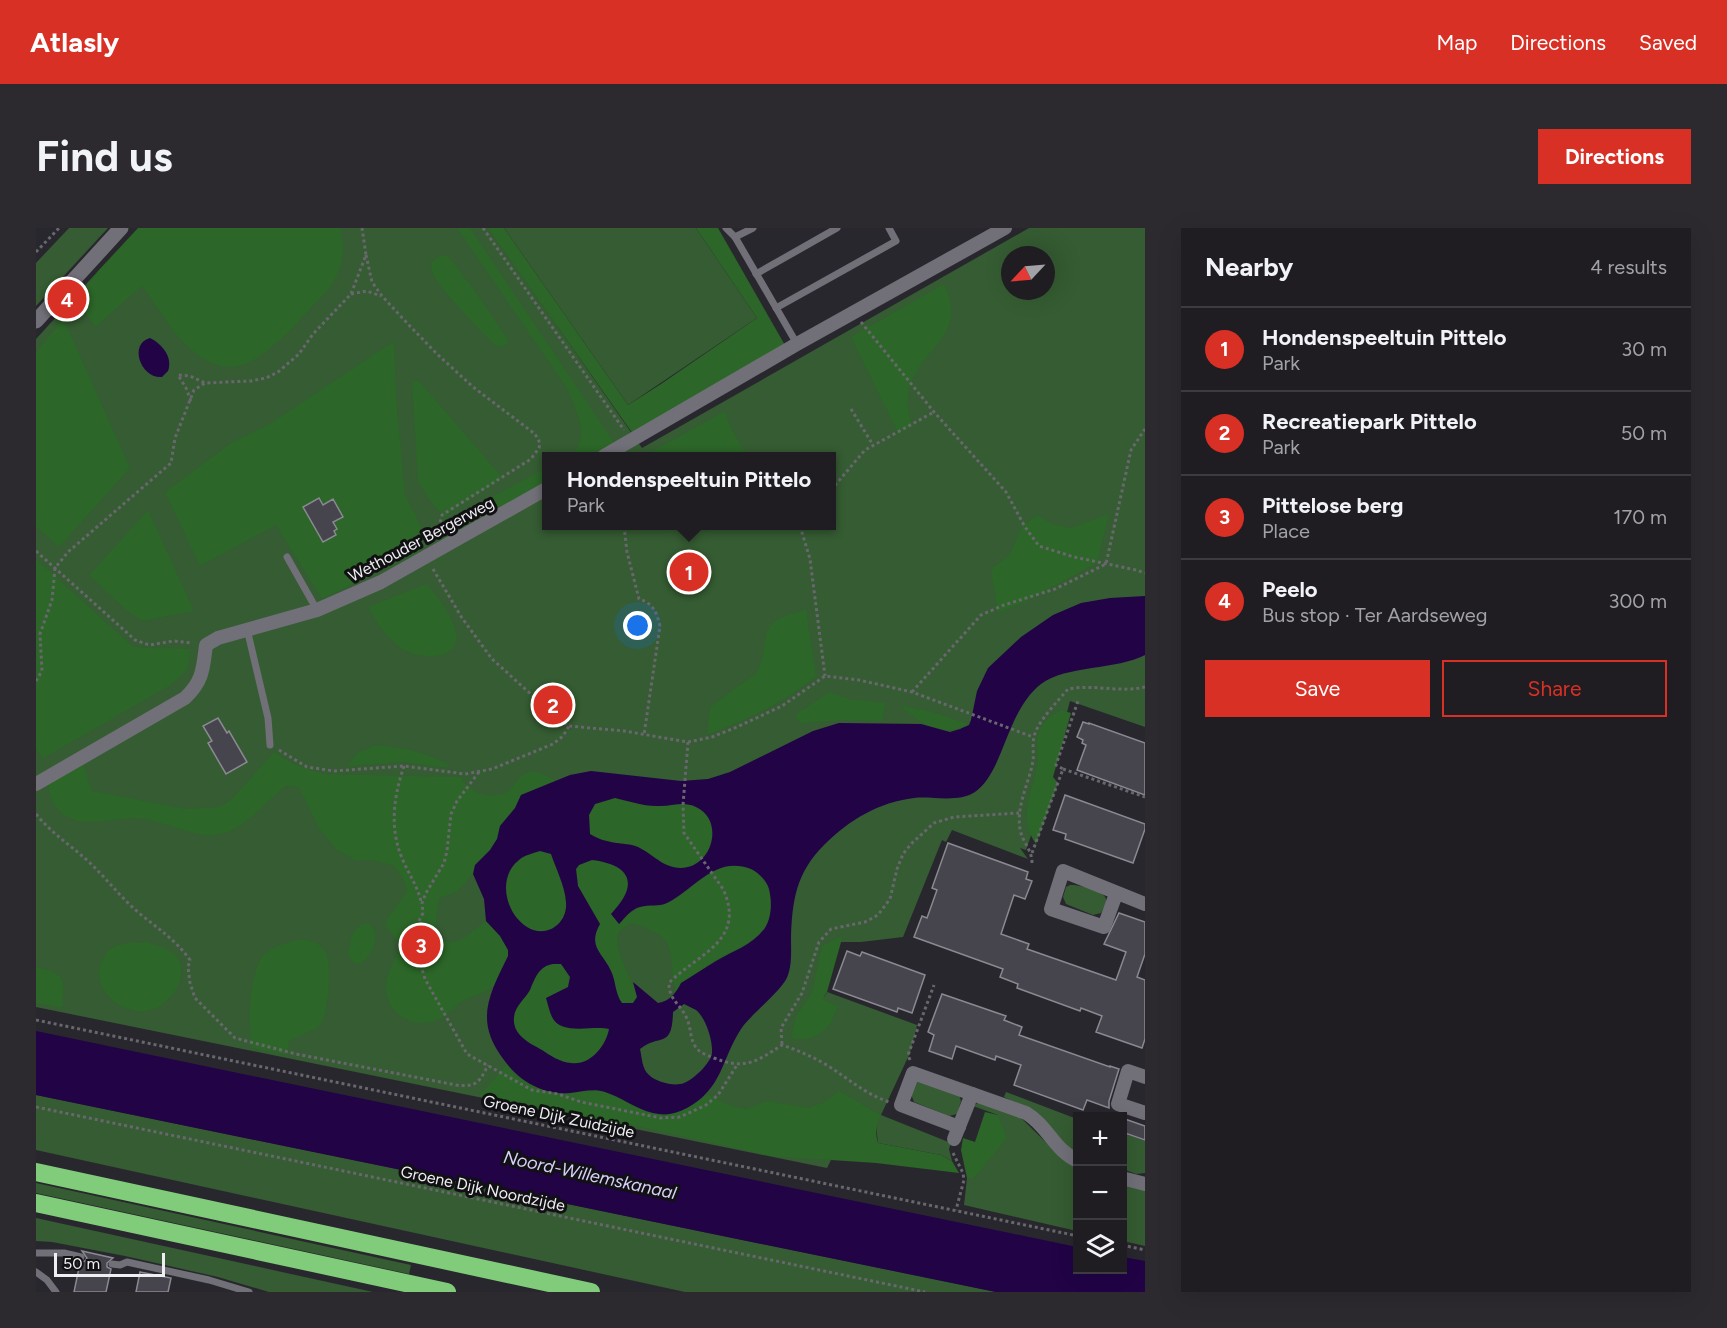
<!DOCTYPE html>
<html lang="en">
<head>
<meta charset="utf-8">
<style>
  :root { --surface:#1f1d22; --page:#2c2a2f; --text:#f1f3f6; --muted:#a1a2a5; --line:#3c3b40; --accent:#d93025 }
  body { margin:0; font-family:Figtree,sans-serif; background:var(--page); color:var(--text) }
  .controls { position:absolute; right:18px; bottom:18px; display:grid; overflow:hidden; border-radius:0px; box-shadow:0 6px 24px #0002 }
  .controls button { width:54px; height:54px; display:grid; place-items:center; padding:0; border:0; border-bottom:2px solid var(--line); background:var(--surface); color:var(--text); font:30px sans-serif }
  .compass { position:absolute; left:965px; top:18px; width:54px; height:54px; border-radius:50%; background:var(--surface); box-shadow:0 6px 24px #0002; rotate:244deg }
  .scale { position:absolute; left:18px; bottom:15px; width:111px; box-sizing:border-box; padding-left:6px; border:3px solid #efeef3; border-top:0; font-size:16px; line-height:21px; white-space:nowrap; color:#efeef3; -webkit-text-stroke:4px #111114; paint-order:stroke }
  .you { position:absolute; left:602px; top:398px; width:21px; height:21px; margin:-15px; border:4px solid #fff; border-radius:50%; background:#1a73e8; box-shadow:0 0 0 9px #1a73e833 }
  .badge { display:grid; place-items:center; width:39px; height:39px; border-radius:50%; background:var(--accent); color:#fff; font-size:20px; font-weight:700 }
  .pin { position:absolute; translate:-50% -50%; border:3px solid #fff; box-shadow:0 2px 6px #0006 }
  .popup { position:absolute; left:506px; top:224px; width:294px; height:78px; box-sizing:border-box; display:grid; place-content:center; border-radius:0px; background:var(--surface); filter:drop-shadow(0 2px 4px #0005); font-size:20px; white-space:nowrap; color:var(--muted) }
  .popup b { font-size:22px; color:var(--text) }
  .popup::after { content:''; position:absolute; left:50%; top:100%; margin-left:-12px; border:12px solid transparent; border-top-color:var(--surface) }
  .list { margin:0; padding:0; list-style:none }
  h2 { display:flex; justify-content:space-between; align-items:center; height:78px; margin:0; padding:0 24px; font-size:26px }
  h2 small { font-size:20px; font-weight:400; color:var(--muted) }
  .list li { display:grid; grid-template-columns:39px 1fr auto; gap:18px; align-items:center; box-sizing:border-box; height:84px; padding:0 24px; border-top:2px solid var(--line) }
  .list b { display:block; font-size:22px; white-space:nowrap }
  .list p { margin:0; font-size:20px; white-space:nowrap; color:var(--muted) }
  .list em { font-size:20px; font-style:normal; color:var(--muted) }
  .actions { display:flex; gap:12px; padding:18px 24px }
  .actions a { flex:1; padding:14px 0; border:2px solid var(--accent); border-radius:0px; text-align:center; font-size:21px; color:var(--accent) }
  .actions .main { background:var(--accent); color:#fff }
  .icon { flex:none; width:33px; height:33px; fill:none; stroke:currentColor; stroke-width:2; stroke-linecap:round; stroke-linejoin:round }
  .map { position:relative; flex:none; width:1109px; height:1064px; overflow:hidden; border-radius:0px }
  header { display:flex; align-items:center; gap:36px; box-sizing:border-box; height:84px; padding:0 30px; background:var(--accent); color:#fff }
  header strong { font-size:28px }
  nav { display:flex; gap:33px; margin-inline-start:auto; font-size:21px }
  .intro { display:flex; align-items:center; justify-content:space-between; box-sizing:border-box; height:144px; padding:0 36px }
  h1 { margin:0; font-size:42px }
  .button { padding:15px 27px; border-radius:0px; background:var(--accent); color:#fff; font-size:21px; font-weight:700 }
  main { display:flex; gap:36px; padding:0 36px }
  aside { flex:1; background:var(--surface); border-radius:0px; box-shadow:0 6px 24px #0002 }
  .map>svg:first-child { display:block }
  .green { fill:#355c32; fill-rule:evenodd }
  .forest { fill:#2c6628 }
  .water { fill:#210346; fill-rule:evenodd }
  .building { fill:#46444c; stroke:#8a8991; stroke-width:1.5 }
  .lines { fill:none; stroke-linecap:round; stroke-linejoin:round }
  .path { stroke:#68676d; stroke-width:3; stroke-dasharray:3 3; stroke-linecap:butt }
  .lane { stroke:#716f77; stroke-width:7 }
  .street { stroke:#716f77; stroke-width:14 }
  .secondary { stroke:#716f77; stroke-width:15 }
  .highway { stroke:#81cc7a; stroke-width:18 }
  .labels { text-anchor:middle; stroke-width:6; stroke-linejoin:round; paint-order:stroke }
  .street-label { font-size:16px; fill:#efeef3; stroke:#111114 }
  .water-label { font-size:18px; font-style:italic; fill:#d8cff8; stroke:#111114 }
</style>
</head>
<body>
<header>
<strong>Atlasly</strong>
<nav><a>Map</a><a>Directions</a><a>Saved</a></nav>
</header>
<div class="intro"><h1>Find us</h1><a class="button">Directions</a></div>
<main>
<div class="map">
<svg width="1109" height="1064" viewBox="0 0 1109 1064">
  <rect width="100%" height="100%" fill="#29272e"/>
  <g class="green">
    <polygon points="33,0 72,0 0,78 0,35"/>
    <path d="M106 0H453L606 220 993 0H1109V499L1034 473 1009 567 990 622 984 620 992 631 916 602 910 614 906 612 867 709 825 714H803L788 769 791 764 881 797 874 825 845 887 915 915 913 921 916 933 905 927 842 915 840 897 844 887 823 875 791 940 0 779V111L62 43 42 72ZM974 27H1010V63H974ZM510 228H795V298H510Z"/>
    <polygon points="468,0 660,0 721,90 592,177"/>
    <path d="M1034 657C1042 656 1069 663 1070 671 1071 676 1067 681 1065 685L1057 687 1030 676 1027 669 1030 659Z"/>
    <polygon points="884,852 923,867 925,873 921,886 913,888 878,874 875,866 879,856"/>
    <polygon points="970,864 1041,891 1041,926 1034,921 1003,887 968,869"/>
    <polygon points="0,867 960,1064 649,1064 0,922"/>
    <polygon points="943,874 984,889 1027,931 1041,939 1041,1003 928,977 931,950 938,950 962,887 937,878"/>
    <polygon points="1087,905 1109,913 1109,945 1100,946 1087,941"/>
    <polygon points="1086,954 1109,959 1109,1018 1087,1013"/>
    <polygon points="0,955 375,1037 373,1046 0,965"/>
    <polygon points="0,990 337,1064 233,1064 182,1049 89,1028 16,1014 0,1013"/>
  </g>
  <g class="forest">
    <path d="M102 0H304C309 19 308 36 298 53 293 63 282 72 274 81 255 101 217 147 185 138 147 128 128 87 106 58L59 99 41 71 62 43Z"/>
    <path d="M421 0H434L580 217 558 228H532C558 214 539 179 530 159Z"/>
    <polygon points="452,0 468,0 592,177 625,156 721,90 660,0 682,0 750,119 597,206"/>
    <path d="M411 27C434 55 454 84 473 113 470 119 466 119 460 118 448 106 394 53 395 39 395 30 404 28 411 27Z"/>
    <path d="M908 56C934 111 881 120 872 165 870 177 873 187 876 198L863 205 861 203 815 109Z"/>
    <polygon points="27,90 94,240 23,319 0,298 0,125"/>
    <polygon points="358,113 360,169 369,267 387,302 383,324 286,371 240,297 164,338 129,264 195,215 232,197"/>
    <polygon points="382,152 467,250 410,287 409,289 413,292 510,240 510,255 406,312 402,301 409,289 396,275 382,254 376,155"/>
    <polygon points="689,183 695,200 711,228 608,228"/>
    <polygon points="112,282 158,383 106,393 89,381 53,347"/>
    <polygon points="1073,286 1061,335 989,374 962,385 955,344 958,338 973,328 987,297 1002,287 1016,296 1034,300"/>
    <path d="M0 331 96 418C116 422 134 419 154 421 154 443 149 445 133 458L6 531 0 521Z"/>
    <path d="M390 356C401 366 427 401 419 417 411 433 381 429 368 422 353 413 340 395 332 379Z"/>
    <path d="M770 381 780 448C746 476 712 491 671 507L674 479 720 445C732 430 724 403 739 393 748 387 761 385 770 381Z"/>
    <polygon points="793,464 813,471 850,475 846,493 813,492 764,495 759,487"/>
    <path d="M864 477 896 484 933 496C904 511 885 496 864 477Z"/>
    <path d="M1025 482 1035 485 1017 549 1022 555 1000 616C981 587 996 568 1001 538 1003 525 998 513 1004 501 1008 492 1017 487 1025 482Z"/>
    <path d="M340 517C365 520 389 523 412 537L413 540 366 534 311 538 321 525Z"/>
    <path d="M238 524 257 536 288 546 425 549C432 565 452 571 469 565 476 562 479 553 485 548 496 539 509 546 519 553L485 567 479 580 464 598 461 611 454 622 439 637 437 646 422 663 404 670C400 680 401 691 399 701 414 730 432 705 450 693 459 702 473 714 472 728 467 737 464 749 458 757 451 766 434 768 425 774 416 781 407 792 394 794 368 799 345 779 351 751 354 739 361 728 365 717L350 699 351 691 371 663 368 652 358 638 338 632H319L300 621 282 599 263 559 250 558C232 571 210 599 189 605 163 613 134 595 109 591 86 587 56 599 36 591 20 584 14 573 12 556L47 536 56 563 149 581 183 579 195 572Z"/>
    <path d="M579 570C593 573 609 579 624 578 637 578 648 573 660 579 687 591 678 633 652 639 630 644 620 627 602 619 593 615 581 616 571 613 565 612 559 608 554 606L553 587 559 576Z"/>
    <path d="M504 623 515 626C520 641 529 658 530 674 532 696 510 711 491 699 469 686 462 649 483 632 488 628 497 625 504 623Z"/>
    <path d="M556 632C596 637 603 657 575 686 580 685 588 687 593 685 598 684 601 680 605 679 613 677 621 679 628 676 658 666 689 613 724 648 733 658 736 668 735 682 731 711 702 720 680 732 668 739 657 748 645 755L640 765C630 722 647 712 597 695 592 697 585 700 582 706 577 721 597 753 602 769L597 775H586C579 766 580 753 575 743 567 725 551 719 563 696L542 658 540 641 543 637Z"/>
    <path d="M327 696H334C346 710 337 724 326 735H318L312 727C315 714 314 702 327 696Z"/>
    <path d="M807 707 791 764 786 771 802 778C794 802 781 815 755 810L760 788 776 765 786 718Z"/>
    <path d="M267 711C276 713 285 715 290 725 296 737 293 788 283 798 276 804 261 808 253 813L250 827 216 820C212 798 212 744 228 727 238 717 253 714 267 711Z"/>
    <path d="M111 714C119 717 130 719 137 725 150 735 146 754 137 766 103 810 40 760 72 723 80 714 100 715 111 714Z"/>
    <path d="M517 736H525C532 745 534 749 532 759L511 770 535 800 566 799 574 801C570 818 555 838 535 835 524 834 515 828 506 823 493 815 476 807 478 789 478 778 489 771 494 762 499 750 503 738 517 736Z"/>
    <path d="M0 739C31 747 29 749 26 780L0 775Z"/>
    <path d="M471 836 479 847 501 860 517 865 567 863 614 884 665 872 670 866 695 878 710 881 731 873 773 880 788 874 803 863 845 887C840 897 839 904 842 915L905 927 916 933 923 945 840 935 735 928 573 892 443 868Z"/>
    <polygon points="949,884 962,887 971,910 938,950 931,950 925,922 927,910 939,914"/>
  </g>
  <g class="water">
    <path d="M114 110C126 116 137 129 132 143L126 149C105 151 92 116 114 110Z"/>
    <path d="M1109 368V427C1081 442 1030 437 1005 456 970 483 968 544 939 564 922 575 897 568 878 570 843 574 813 592 788 617 760 645 756 673 755 711 755 722 756 736 752 747 748 761 715 786 705 801 685 832 687 860 651 880 639 886 630 888 617 885 600 881 585 869 569 864 558 860 545 864 534 865 507 867 483 853 468 832 438 793 453 767 472 728V722L464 708 450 693 448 671 437 646 439 637 454 622 461 611 464 598 479 580 485 567 534 547 555 543 645 553 672 551 694 544 777 503 803 495 885 496 914 504 924 501 933 497 935 492 941 463 952 440 985 409 1017 387 1045 375 1074 370ZM579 570C593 573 609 579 624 578 637 578 648 573 660 579 687 591 678 633 652 639 630 644 619 627 602 619 593 615 581 616 571 613 565 612 559 609 554 606L553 587 559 576ZM504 623 515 626C520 641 529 658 530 674 532 696 510 711 491 699 469 685 461 649 483 632 488 627 498 625 504 623ZM556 632C596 637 603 657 575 686L583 696C589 690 595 681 604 679 613 676 622 679 631 675 659 661 679 627 715 641 722 644 731 653 733 661 736 673 736 689 729 700 717 717 697 723 680 733 668 740 657 748 645 755 640 765 634 773 622 775L597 754 601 769 597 775H586C579 766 580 753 575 743 567 725 551 719 564 696L542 658 540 641 543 637ZM517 736H525L534 749 532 759 510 770C512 776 513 783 516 789 525 808 557 797 573 801 570 818 554 838 535 835 524 834 515 828 506 822 493 815 476 807 478 789 479 778 489 771 494 762 499 750 503 738 517 736ZM648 776C652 778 656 780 660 782 670 790 677 813 676 825 675 835 657 852 648 855 639 859 620 854 613 847 606 841 606 830 604 821 624 805 636 822 637 784Z"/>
    <polygon points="0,803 1041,1019 1042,1042 1086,1042 1087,1029 1109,1033 1109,1064 960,1064 0,867"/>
  </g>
  <g class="building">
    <polygon points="283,270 287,277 297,271 307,289 297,294 301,301 298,303 300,307 287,314 267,279"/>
    <polygon points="182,490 191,505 193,503 211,534 190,546 172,515 176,513 167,498"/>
    <polygon points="1047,494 1053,496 1053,495 1109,515 1109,567 1041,542 1050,517 1046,515 1047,512 1041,509"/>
    <polygon points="1029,567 1109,596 1109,601 1097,635 1029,611 1030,606 1017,602"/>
    <polygon points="912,615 992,644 990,651 996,653 989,671 978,667 965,706 993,716 991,721 1080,752 1090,724 1068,716 1083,685 1109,694 1109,726 1101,749 1109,752 1109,811 1106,820 1060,804 1066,788 1045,780 1044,783 981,760 982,756 964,749 967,741 878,709 886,688 891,690 901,662 896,660"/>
    <polygon points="811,723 824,728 826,724 889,747 876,785 862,780 861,784 797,761"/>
    <polygon points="906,766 970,788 968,792 986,799 983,807 1074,839 1074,838 1083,841 1073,873 1073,880 1051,872 1047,882 978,857 985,837 960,828 959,832 920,818 916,831 893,823 898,807 892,804"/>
    <polygon points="1086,890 1109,898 1109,912 1086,904"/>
    <polygon points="46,1023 77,1030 71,1035 71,1039 75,1041 70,1064 38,1064 44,1035 49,1033 51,1030"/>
    <polygon points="104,1044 135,1050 132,1064 100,1064"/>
  </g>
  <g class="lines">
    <g class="path">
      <polyline points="447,0 588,202"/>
      <polyline points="0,24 23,0"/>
      <polyline points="330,27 336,54 346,68 371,95 401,126 437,159 499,206 504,215 503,220 495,231 406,287 404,295 405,306"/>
      <polyline points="315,66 331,63 345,68"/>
      <polyline points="825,94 898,184 970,264 989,299 1003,318 1038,329 1100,342 1109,345"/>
      <polyline points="155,173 150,160 142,147 154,148 169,155"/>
      <polyline points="815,181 837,217"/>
      <polyline points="795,262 829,222 898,184"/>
      <path d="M588 298 591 324 603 371C617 375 621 385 624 398L608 507"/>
      <polyline points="764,298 774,331 789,448"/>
      <polyline points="0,323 99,412 113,417 138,413 156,415"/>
      <polyline points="397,341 426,390 456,431 517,486 533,498 588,503 652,514 676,509 701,499 746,478 789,448 823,452 876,464 997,509"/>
      <polyline points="0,453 6,443 4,406 16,372 19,340 32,324 135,235 139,210 158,162 169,155 215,153 230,150 242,144 263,126 277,106 315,66 330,27 326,0"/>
      <polyline points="876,464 945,387 968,377 1019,361 1070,336 1095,222 1109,201"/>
      <path d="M652 514 647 577 648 605 687 661C711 713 661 726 633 755 633 773 645 776 651 791 655 800 654 810 659 818 663 825 671 827 678 830 709 842 720 834 746 817 761 822 775 828 789 836 812 850 827 865 853 874"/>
      <polyline points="243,522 271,539 298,543 368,538 429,546 456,541 517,516 527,508 533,498"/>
      <path d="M368 538C358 568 353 599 366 630 372 645 381 657 385 673"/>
      <polyline points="1027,541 1109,569"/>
      <polyline points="443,544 421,573 415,586 411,623 408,635 390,665 386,675 387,685 380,699 379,710 380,721 389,751 431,826 496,862 522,866 545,874 625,890 644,889 670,877 682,867 701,837"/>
      <path d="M0 586C16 606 36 618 54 635 71 651 85 670 103 685 121 700 140 712 154 732L152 739 154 755 159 770 199 810 260 826 420 857C441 859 443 855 452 837"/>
      <polyline points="996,625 1027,541 1020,537 1042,473"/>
      <path d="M996 635C996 621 986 614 984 601 980 578 993 555 997 533 998 525 996 517 998 509 1001 494 1022 473 1032 461 1058 456 1084 465 1109 459"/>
      <polyline points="0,792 1042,1008"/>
      <polyline points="746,816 745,800 766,765 783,714 795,701 829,694 842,687 854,671 861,641 867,626 876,615 898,595 918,589 983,585"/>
      <polyline points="874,832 872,827 898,757"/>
      <polyline points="0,879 889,1064"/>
      <polyline points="917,925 927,945 928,952 920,982"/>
      <polyline points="1086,1017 1109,1022"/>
    </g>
    <g class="lane">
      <polyline points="690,0 699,9"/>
      <polyline points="717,0 699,9 761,116"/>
      <polyline points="720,46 801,0"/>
      <polyline points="740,80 860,13 853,0"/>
      <polyline points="251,329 281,382"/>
      <polyline points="211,401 232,490 234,517"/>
      <polyline points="0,1025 28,1025 45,1029"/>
      <polyline points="76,1036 84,1037 91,1034 173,1052 213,1064"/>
      <polyline points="0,1044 11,1052 20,1064"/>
    </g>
    <g class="street">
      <polyline points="568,228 761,116 969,0"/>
      <path d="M0 556 149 470C167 453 167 441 170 417L182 410 281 382 345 354 510 261"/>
      <polyline points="1080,666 1068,699 1015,681 1027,643 1109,676"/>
      <polyline points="1109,849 1092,843 1082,876 1109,885"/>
      <path d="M923 899 865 877 877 845 990 885C1011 897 1019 923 1042 933"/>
      <polyline points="918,911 936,866"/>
      <polyline points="1086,950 1109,956"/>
    </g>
    <polyline class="secondary" points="0,93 85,0"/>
    <g class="highway">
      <polyline points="0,944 555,1064"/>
      <polyline points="0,975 411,1064"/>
    </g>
  </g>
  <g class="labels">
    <g class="street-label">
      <text transform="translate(385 311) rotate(-28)" y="6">Wethouder Bergerweg</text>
      <text transform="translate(523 888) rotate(12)" y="6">Groene Dijk Zuidzijde</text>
      <text transform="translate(447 960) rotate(12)" y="6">Groene Dijk Noordzijde</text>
    </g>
    <g class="water-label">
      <text transform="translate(554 947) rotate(12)" y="6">Noord-Willemskanaal</text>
    </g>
  </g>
</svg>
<div class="controls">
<button>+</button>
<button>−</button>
<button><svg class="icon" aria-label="layers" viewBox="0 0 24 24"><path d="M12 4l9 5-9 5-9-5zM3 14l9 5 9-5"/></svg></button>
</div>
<svg class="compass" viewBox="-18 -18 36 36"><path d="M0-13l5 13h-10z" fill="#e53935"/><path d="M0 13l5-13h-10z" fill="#a1a2a5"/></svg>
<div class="scale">50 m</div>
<div class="you"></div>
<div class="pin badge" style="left:653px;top:344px">1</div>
<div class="popup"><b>Hondenspeeltuin Pittelo</b>Park</div>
<div class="pin badge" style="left:517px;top:477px">2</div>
<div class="pin badge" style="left:385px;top:717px">3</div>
<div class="pin badge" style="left:31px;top:71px">4</div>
</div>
<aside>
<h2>Nearby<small>4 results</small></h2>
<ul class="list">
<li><span class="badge">1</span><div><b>Hondenspeeltuin Pittelo</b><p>Park</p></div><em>30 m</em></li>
<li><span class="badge">2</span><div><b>Recreatiepark Pittelo</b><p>Park</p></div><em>50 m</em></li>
<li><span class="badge">3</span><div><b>Pittelose berg</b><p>Place</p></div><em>170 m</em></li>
<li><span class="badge">4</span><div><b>Peelo</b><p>Bus stop · Ter Aardseweg</p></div><em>300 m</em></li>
</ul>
<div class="actions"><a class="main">Save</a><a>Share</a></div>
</aside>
</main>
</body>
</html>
